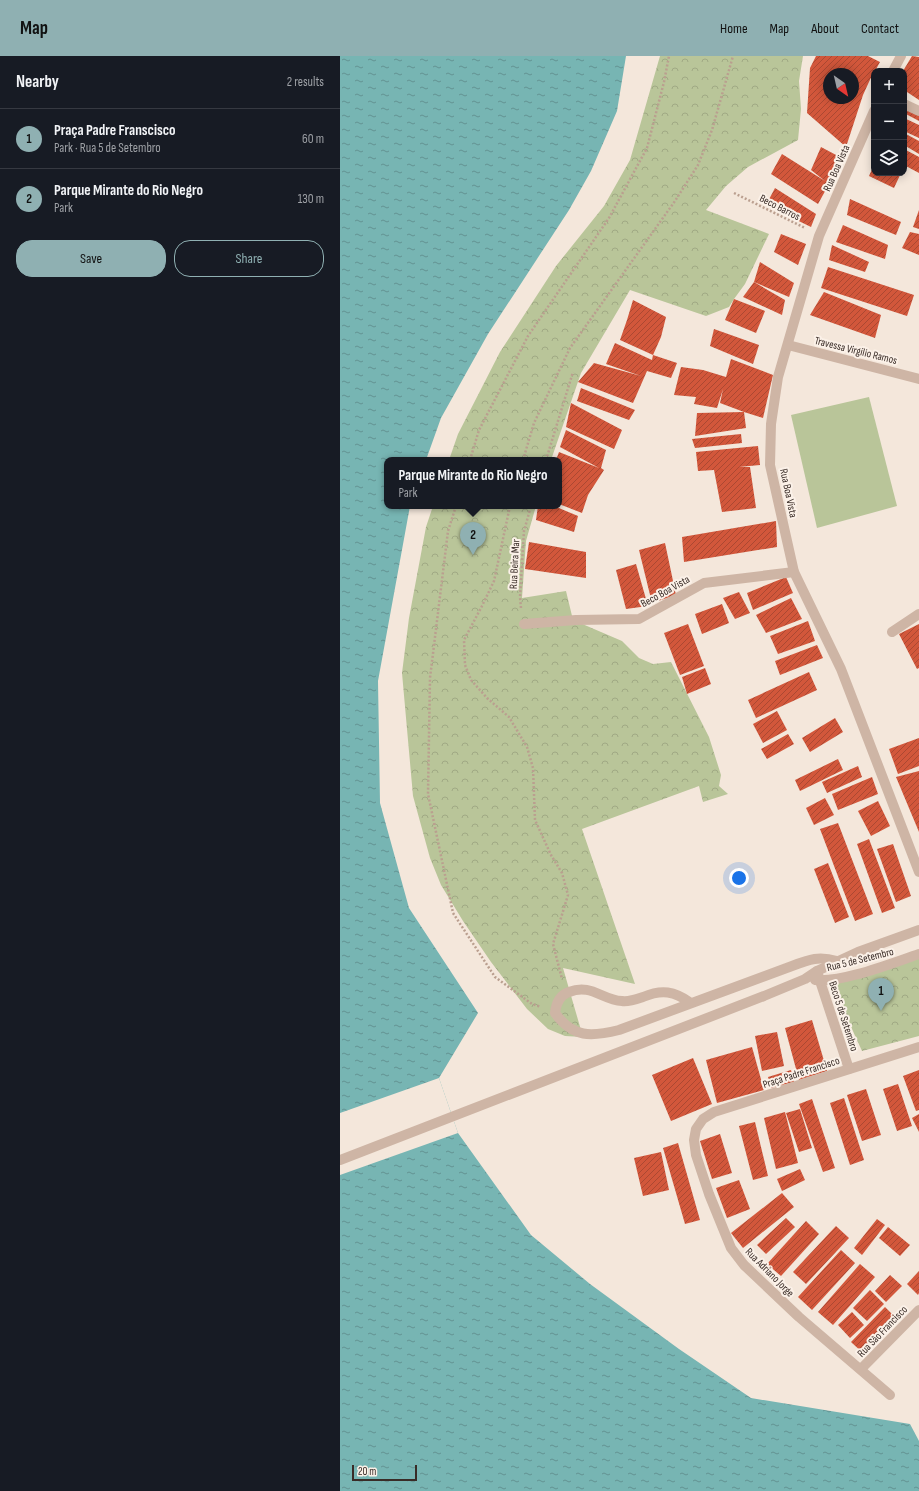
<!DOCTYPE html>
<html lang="en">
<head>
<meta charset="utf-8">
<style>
  :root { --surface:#171b24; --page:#242831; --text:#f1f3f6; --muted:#9ea1a6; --line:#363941; --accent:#8fb0b2 }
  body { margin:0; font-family:"Sofia Sans Condensed",sans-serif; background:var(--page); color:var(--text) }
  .controls { position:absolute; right:12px; top:12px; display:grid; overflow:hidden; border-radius:8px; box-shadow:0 2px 10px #0003 }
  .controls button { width:36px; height:36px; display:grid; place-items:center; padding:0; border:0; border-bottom:1px solid var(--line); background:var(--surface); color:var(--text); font:20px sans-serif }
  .compass { position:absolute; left:483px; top:12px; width:36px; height:36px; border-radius:50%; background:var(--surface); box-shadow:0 2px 10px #0003; rotate:146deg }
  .scale { position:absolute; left:12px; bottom:10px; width:65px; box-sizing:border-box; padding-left:4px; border:2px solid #392c27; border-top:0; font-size:11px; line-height:14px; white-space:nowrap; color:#392c27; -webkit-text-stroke:3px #fbf1e8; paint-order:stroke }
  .you { position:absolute; left:399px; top:822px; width:14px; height:14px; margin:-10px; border:3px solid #fff; border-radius:50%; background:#1a73e8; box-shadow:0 0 0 6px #1a73e833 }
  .badge { display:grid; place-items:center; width:26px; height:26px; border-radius:50%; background:var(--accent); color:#111; font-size:13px; font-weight:700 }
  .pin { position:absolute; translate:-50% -33px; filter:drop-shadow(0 1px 2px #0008) }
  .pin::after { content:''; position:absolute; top:21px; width:14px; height:12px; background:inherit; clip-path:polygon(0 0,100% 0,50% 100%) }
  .popup { position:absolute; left:44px; top:401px; width:178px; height:52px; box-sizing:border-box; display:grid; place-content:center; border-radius:8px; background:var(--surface); filter:drop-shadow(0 1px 3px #0005); font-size:13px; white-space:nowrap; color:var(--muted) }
  .popup b { font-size:15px; color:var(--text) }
  .popup::after { content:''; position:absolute; left:50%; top:100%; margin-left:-8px; border:8px solid transparent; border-top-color:var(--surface) }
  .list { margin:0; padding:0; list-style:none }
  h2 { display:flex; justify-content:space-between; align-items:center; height:52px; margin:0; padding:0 16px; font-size:17px }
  h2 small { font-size:13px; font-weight:400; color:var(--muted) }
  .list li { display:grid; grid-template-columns:26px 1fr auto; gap:12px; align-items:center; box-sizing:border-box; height:60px; padding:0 16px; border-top:1px solid var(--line) }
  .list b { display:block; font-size:15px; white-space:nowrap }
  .list p { margin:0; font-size:13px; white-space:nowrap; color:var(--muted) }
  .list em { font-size:13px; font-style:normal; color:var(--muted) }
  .actions { display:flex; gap:8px; padding:12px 16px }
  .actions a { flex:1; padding:9px 0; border:1px solid var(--accent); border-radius:16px; text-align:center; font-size:14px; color:var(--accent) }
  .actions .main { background:var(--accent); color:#111 }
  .icon { flex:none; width:22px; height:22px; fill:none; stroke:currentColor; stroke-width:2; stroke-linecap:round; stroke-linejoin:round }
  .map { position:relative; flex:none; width:579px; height:1435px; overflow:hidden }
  header { display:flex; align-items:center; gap:24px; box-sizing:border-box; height:56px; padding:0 20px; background:var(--accent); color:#111 }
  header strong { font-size:19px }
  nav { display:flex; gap:22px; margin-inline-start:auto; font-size:14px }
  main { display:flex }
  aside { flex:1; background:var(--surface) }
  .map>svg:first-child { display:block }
  .green { fill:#b9c599 }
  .park { fill:url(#park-crowns) }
  .water { fill:url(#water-ripples) }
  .pier { fill:#f4e7db }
  .building { fill:url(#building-hatch); fill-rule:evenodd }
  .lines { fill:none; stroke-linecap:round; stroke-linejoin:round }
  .path { stroke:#ba9f8f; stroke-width:2.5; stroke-dasharray:2 2; stroke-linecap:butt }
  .service { stroke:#ceb5a5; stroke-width:10 }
  .minor { stroke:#ceb5a5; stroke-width:10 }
  .tertiary { stroke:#ceb5a5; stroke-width:10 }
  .labels { text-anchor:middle; stroke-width:4; stroke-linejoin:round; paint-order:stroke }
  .street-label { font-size:11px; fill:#392c27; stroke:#fbf1e8 }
</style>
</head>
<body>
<header>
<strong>Map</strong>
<nav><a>Home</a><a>Map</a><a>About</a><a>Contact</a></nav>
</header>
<main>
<aside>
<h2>Nearby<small>2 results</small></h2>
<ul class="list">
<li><span class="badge">1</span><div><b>Praça Padre Franscisco</b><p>Park · Rua 5 de Setembro</p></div><em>60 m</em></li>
<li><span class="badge">2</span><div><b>Parque Mirante do Rio Negro</b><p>Park</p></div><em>130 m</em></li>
</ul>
<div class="actions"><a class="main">Save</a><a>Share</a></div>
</aside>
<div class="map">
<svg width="579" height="1435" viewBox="0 0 579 1435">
  <defs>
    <pattern id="park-crowns" width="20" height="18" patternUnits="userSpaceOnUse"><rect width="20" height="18" fill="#b9c599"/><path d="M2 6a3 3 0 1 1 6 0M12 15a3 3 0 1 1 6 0" fill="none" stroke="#a0a984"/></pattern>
    <pattern id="water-ripples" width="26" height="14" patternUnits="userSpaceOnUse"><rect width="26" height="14" fill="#77b5b3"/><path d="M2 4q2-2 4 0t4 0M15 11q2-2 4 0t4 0" fill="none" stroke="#639392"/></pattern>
    <pattern id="building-hatch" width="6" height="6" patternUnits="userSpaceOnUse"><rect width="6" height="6" fill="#d2573b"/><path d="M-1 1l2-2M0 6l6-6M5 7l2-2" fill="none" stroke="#ab4832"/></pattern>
  </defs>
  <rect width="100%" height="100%" fill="#f4e7db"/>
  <polygon class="green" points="529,341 557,450 477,472 451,359"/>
  <g class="park">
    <polygon points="320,0 463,0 459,25 461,53 458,84 408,111 386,130 366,154 429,178 405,228 394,243 389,251 366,260 290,234 241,317 211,404 109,404 118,378 160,296 216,210 264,150 290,104"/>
    <polygon points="93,450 196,450 186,485 182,542 226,535 233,564 282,585 299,602 313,608 331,606 369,681 381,719 379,730 388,738 363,746 359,730 242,773 295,928 223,912 243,981 225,980 208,973 187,953 151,906 123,865 101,829 90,802 73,740 62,617 69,562 86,471"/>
    <polygon points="578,899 579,902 579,980 522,995 492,929"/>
  </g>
  <polygon class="water" points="0,0 286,0 277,55 251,115 229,154 148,278 101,362 86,404 47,404 47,450 70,450 38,625 40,747 69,852 138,957 99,1022 118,1077 191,1179 250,1228 339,1293 411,1342 570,1368 579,1385 579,1435 0,1435"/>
  <polygon class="pier" points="99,1022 118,1077 0,1119 0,1057"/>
  <g class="building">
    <path d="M476 0H528L540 6 535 15H534L523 39 506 91 467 57 470 12ZM489 18H513V42H489Z"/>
    <polygon points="572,0 579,1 579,44 564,34 563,15"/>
    <polygon points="564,50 579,57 579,65 564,57"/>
    <polygon points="564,62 579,69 579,82 564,75"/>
    <polygon points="564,77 579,85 579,98 564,89"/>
    <polygon points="481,91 498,100 489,128 478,148 431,118 442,98 485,125 471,114"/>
    <polygon points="564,93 579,101 579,117 564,109"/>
    <polygon points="534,109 534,117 561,117 554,132 529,120"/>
    <polygon points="435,132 476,158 471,171 426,149"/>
    <polygon points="510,143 561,166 556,179 507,159"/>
    <polygon points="579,154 579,173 573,171"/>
    <polygon points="503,169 548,189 545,203 496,186"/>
    <polygon points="570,176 579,178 579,199 562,192"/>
    <polygon points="441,178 466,188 458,209 434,196"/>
    <polygon points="492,189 529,206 525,216 489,204"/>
    <polygon points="420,206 454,227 449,241 414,226"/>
    <polygon points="488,211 574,239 567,260 481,232"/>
    <polygon points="414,226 445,244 442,259 403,241"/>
    <polygon points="484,236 541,259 535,282 470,259"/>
    <polygon points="394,243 425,255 416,277 385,264"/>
    <polygon points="293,244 326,261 321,281 313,299 280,284 287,264"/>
    <polygon points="374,273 419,289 413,308 370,290"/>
    <polygon points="275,287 312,304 313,299 337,307 331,322 307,315 293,347 238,326 254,307 301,320 266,308"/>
    <polygon points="391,303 433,319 423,362 404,356 406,372 355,380 357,357 404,356 380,347 383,333 377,352 354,348 356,341 334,339 341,311 363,314 386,321"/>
    <polygon points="241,332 295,354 289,364 237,345"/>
    <polygon points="231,347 282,374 274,393 226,371"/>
    <polygon points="226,374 266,394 261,412 264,414 248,439 242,457 219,448 219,404 216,404 219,396 259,412 220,391"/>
    <polygon points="401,378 402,387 355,392 352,383"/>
    <polygon points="418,390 420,409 399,411 410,411 416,452 382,456 374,414 358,415 356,396"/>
    <polygon points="198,450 214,450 238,460 234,476 196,464"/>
    <polygon points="436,465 437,491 344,506 342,481"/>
    <polygon points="189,486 246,496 246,522 185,513"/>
    <polygon points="325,487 336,539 312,547 299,494"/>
    <polygon points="296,508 308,550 286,553 276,514"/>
    <polygon points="446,521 453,537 413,554 407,537"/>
    <polygon points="399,536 410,557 395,563 383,542"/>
    <polygon points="451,542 462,563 426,577 416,559"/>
    <polygon points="382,548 389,567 362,578 355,558"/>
    <polygon points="468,565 475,585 438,598 430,580"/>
    <polygon points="348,568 364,610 340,619 324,577"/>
    <polygon points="579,568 579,612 577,613 559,578"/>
    <polygon points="477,589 483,602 440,619 435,605"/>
    <polygon points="365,612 371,628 347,638 342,621"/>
    <polygon points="469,616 477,634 416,662 408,644"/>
    <polygon points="437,655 447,674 423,687 413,668"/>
    <polygon points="495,662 503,676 470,696 462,682"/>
    <polygon points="448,678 454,688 427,703 421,693"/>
    <polygon points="579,682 579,710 558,718 549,693"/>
    <polygon points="498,703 503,714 460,735 455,724"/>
    <polygon points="518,710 522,721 487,737 482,726"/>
    <polygon points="579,715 579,776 556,721"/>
    <polygon points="532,721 538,738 498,754 492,738"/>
    <polygon points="485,742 494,759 474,769 466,752"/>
    <polygon points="538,745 550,770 531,780 518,755"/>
    <polygon points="498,767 533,858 515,865 480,773"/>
    <polygon points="529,783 555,852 542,857 517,788"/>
    <polygon points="553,788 571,840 556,846 537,793"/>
    <polygon points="488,807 509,861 495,867 474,813"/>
    <polygon points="472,964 487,1015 459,1024 445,972"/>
    <polygon points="437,976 444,1010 422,1015 415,980"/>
    <polygon points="412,991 424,1034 377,1047 366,1004"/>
    <polygon points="353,1002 372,1048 331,1065 312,1019"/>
    <polygon points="451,1014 454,1026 431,1032 428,1021"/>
    <polygon points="579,1014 579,1054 576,1055 563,1020"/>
    <polygon points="558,1028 572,1070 557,1075 543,1033"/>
    <polygon points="526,1033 541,1079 522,1085 507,1039"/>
    <polygon points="504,1042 524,1104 510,1109 490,1047"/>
    <polygon points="472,1043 495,1112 483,1116 459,1048"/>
    <polygon points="460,1053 472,1092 459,1096 446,1057"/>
    <polygon points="445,1056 458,1107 436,1113 424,1062"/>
    <polygon points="579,1058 579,1076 572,1062"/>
    <polygon points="415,1066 428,1120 413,1124 399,1070"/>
    <polygon points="380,1078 392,1117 372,1123 360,1085"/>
    <polygon points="338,1087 360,1164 345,1168 323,1092"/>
    <polygon points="321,1096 329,1134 303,1140 294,1102"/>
    <polygon points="460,1113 465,1124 442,1135 437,1123"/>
    <polygon points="399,1124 410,1153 387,1162 376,1132"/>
    <polygon points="442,1137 454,1151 403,1192 391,1177"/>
    <polygon points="446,1162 455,1171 426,1198 417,1189"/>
    <polygon points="537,1163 545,1169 522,1199 514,1192"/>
    <polygon points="466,1165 479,1178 441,1220 427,1208"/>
    <polygon points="496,1170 509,1182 466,1228 453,1216"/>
    <polygon points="548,1171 570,1189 560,1200 539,1182"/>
    <polygon points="501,1194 515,1207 472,1254 458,1241"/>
    <polygon points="520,1208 535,1221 493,1269 478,1256"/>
    <polygon points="579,1215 579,1237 578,1239 567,1228"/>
    <polygon points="550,1219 562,1230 546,1246 535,1235"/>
    <polygon points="530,1234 544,1248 527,1265 513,1252"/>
    <polygon points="545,1251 557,1263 524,1298 511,1286"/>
    <polygon points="512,1256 524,1269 510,1282 498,1269"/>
  </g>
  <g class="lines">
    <g class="path">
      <polyline points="394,137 465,172"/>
      <polyline points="130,404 139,374 188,280 269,162 307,92 324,26 329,0"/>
      <polyline points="183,404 194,367 230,292 335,145 358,109 372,74 393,0"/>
      <polyline points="206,404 233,316"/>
      <polyline points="116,450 108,475 90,622 88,738 113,857 155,921 192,948 201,951"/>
      <polyline points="170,450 154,525 142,550 124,584 125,609 131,624 147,642 169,661 187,691 193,712 195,764 211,799 222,817 228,839 213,888 222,923"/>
      <polyline points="181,552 180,541 184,475 191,450"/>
    </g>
    <g class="service">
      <polyline points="564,48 579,55"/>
      <polyline points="184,568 236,564 299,563 364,527 454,516"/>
      <path d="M351 947C334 935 322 933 303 941 297 943 289 946 282 945 262 944 251 927 229 936 220 939 216 947 215 957 233 982 251 981 279 974L452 910C470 903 479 900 497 905"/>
    </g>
    <g class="minor">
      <polyline points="553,15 561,0"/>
      <polyline points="534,55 479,180 438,321 431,368 430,409 454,516 501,613 579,816"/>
      <polyline points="448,289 579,323"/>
      <polyline points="552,576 579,558"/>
      <polyline points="477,915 518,896 579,874"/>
      <polyline points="480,925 509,1013"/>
      <polyline points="521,1313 579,1254"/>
      <polyline points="550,1339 459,1261 404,1209 391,1192 369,1138 356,1099 354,1084 356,1073 363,1063 374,1056 579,991"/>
    </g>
    <g class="tertiary">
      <path d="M475 924C502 927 552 907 579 898"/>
      <polyline points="0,1104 424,940 465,923 477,915 480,925"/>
    </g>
  </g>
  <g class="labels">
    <g class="street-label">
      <text transform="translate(496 112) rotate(-66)" y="4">Rua Boa Vista</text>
      <text transform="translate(440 151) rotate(27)" y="4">Beco Barros</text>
      <text transform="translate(516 294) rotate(14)" y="4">Travessa Virgílio Ramos</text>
      <text transform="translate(449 437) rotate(78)" y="4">Rua Boa Vista</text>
      <text transform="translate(174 508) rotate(-87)" y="4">Rua Beira Mar</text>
      <text transform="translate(325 535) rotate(-29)" y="4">Beco Boa Vista</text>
      <text transform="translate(520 903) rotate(-14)" y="4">Rua 5 de Setembro</text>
      <text transform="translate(504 960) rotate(72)" y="4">Beco 5 de Setembro</text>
      <text transform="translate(461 1016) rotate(-18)" y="4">Praça Padre Francisco</text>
      <text transform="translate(430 1216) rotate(45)" y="4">Rua Adriano Jorge</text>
      <text transform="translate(542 1275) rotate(-46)" y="4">Rua São Francisco</text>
    </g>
  </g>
</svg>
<div class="controls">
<button>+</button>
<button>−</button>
<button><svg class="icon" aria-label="layers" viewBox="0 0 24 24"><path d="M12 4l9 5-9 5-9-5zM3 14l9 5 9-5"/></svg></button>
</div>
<svg class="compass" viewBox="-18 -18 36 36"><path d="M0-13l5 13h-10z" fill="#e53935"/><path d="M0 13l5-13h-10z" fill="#9ea1a6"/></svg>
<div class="scale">20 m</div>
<div class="you"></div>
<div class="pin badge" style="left:541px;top:955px">1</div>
<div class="pin badge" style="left:133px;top:499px">2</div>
<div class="popup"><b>Parque Mirante do Rio Negro</b>Park</div>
</div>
</main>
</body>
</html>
